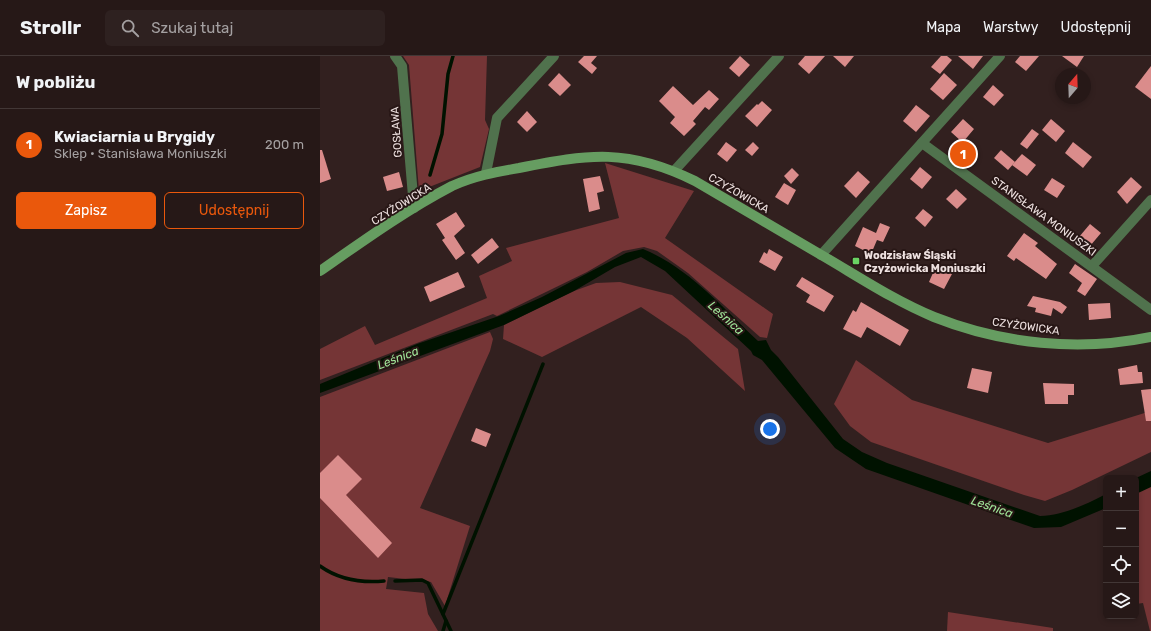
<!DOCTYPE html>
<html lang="pl">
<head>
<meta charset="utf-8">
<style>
  :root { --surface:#261817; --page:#2e2120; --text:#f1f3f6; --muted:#a4a0a1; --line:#423736; --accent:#ea580c }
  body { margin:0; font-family:Rubik,sans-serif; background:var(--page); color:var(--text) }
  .controls { position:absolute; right:12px; bottom:12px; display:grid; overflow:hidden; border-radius:6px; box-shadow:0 2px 6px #0003 }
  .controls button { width:36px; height:36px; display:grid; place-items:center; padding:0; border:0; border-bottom:1px solid var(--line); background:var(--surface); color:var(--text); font:20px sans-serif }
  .compass { position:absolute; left:735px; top:12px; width:36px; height:36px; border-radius:50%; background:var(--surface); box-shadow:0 2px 6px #0003; rotate:19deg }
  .you { position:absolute; left:450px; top:373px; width:14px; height:14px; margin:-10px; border:3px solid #fff; border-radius:50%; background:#1a73e8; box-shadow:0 0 0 6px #1a73e833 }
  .badge { display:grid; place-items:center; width:26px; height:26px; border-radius:50%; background:var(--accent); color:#fff; font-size:13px; font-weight:700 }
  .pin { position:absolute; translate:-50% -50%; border:2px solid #fff; box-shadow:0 1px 4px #0006 }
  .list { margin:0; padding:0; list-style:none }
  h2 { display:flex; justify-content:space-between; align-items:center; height:52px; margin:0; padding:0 16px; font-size:17px }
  h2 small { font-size:13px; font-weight:400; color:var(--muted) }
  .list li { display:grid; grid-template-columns:26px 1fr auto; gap:12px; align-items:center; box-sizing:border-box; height:72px; padding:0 16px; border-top:1px solid var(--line) }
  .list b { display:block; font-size:15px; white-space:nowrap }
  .list p { margin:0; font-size:13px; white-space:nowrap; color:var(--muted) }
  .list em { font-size:13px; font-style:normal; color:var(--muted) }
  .actions { display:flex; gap:8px; padding:12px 16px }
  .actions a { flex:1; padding:9px 0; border:1px solid var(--accent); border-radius:6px; text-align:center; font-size:14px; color:var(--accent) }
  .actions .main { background:var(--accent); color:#fff }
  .icon { flex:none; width:22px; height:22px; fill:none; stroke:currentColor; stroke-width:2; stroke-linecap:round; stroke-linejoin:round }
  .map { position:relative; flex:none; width:831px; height:575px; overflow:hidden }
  header { display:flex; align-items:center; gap:24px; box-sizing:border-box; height:56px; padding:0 20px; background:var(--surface); border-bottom:1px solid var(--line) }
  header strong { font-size:19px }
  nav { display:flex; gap:22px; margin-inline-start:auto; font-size:14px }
  .search { width:280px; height:36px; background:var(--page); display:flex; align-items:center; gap:10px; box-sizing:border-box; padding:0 14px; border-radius:6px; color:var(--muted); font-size:15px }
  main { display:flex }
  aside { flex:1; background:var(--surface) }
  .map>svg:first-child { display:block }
  .green { fill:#753536 }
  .water { fill:#001200 }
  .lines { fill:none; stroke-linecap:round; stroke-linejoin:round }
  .stream { stroke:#001200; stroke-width:3.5 }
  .building { fill:#da8c8b }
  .street { stroke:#50724d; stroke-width:10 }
  .secondary { stroke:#669d61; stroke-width:10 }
  .poi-dot { fill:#6ad363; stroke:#281716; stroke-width:1.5 }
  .labels { text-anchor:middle; stroke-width:4; stroke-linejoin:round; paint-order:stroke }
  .street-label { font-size:11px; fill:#eee1e0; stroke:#281716 }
  .poi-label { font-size:11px; font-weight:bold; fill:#eee1e0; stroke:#281716; text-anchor:start }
  .water-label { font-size:12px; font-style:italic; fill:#a0e699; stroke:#281716 }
</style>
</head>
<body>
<header>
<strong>Strollr</strong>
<div class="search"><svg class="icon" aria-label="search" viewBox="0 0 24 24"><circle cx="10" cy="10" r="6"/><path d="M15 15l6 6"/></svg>Szukaj tutaj</div>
<nav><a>Mapa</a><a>Warstwy</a><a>Udostępnij</a></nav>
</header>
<main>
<aside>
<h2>W pobliżu<small></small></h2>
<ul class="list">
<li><span class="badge">1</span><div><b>Kwiaciarnia u Brygidy</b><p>Sklep · Stanisława Moniuszki</p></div><em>200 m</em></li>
</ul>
<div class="actions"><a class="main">Zapisz</a><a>Udostępnij</a></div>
</aside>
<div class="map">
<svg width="831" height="575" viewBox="0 0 831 575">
  <rect width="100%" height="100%" fill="#32201f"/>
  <g class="green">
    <polygon points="83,0 167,0 165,64 169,73 160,111 99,135 89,9"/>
    <polygon points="285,107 374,135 345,182 453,258 447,282 440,281 368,217 337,195 324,191 303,195 267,216 177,260 173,258 0,324 0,293 45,270 55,289 167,242 159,220 192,205 186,192 299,162"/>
    <polygon points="300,226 352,239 418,293 425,335 367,282 321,251 222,301 183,283 184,269 254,235 276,227"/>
    <polygon points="170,276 173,283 170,295 100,452 150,470 125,550 111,526 68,521 66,533 104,537 108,558 118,575 0,575 0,341"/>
    <polygon points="536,304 592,344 728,387 831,355 831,396 752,434 725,445 704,439 551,386 530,370 514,348"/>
    <polygon points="831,430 831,575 830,575 823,547 816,548 816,437"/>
    <polygon points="628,556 733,572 733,575 627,575"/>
  </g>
  <g class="water">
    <path d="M323 193C369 212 403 252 438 285L446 284 451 294 458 301 523 383 542 396 567 407 720 460C744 459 765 449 786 438V452L741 471 714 472 546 413 515 392 442 304 433 299 431 295 345 215 321 201 295 211 254 235 184 269 0 337V328L97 288 179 260 222 241 306 197Z"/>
    <polygon points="831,415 831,431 816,438 816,422"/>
  </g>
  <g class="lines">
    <g class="stream">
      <polyline points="110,119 122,78 128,18 133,0"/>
      <path d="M0 510C18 523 41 527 64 525"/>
      <polyline points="75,525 102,524 108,527 131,575"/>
      <polyline points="123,558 223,308"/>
      <polyline points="123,575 126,565"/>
    </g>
  </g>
  <g class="building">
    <polygon points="264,0 277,0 271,7 277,12 272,18 258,6"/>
    <polygon points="420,0 430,9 419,21 409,12"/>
    <polygon points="485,0 505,0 489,18 478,8"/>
    <polygon points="513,0 534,0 525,11"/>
    <polygon points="621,0 627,0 632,4 620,18 611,11"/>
    <polygon points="638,0 663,0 653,13"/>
    <polygon points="700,0 719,0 706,15 695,6"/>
    <polygon points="742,0 764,0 757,11"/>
    <polygon points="831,10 831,43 815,31"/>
    <polygon points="239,17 251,29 240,40 228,29"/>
    <polygon points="624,17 637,29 623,44 610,33"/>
    <polygon points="673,29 684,39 674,50 663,41"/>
    <polygon points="353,30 373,49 389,34 399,43 389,54 385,51 373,65 376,68 364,80 350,67 355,61 339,45"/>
    <polygon points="442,45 452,54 437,71 425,60 437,48 438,49"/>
    <polygon points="596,49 610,60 596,76 583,65"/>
    <polygon points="207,55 217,66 207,76 197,66"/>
    <polygon points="643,63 654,73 643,86 654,96 646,106 631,92 639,83 641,85 631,76"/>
    <polygon points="731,63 745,75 736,86 722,74"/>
    <polygon points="712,73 719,78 707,93 700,88"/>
    <polygon points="406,86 417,94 407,106 397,98"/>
    <polygon points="433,86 439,92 432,100 425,94"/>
    <polygon points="753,86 772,101 763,112 745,97"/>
    <polygon points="0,94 2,94 11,123 0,127"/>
    <polygon points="681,94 695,106 688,114 674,102"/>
    <polygon points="702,98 716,109 707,120 692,109"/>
    <polygon points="600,111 612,121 602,133 590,123"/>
    <polygon points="472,112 479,119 471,128 464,120"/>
    <polygon points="538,115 550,126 536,142 524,130"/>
    <polygon points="79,116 83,131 67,135 63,121"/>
    <polygon points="280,120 284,135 277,137 280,153 269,156 263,123"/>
    <polygon points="811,121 822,131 807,148 797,136"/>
    <polygon points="732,122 745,130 737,142 724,134"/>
    <polygon points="464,127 476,134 468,149 455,141"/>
    <polygon points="636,133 647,143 637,153 626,143"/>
    <polygon points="603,153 613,161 605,171 595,162"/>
    <polygon points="136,156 145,170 134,180 145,197 136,204 122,184 125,182 116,168"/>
    <polygon points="560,167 570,171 563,186 557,184 551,198 535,190 543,171 556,177"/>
    <polygon points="770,168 781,177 770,190 759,181"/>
    <polygon points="704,177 718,187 715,190 737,208 726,223 696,202 694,205 687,200"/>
    <polygon points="172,182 179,191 158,208 151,199"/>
    <polygon points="449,193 463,201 455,215 439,206 444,196 447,198"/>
    <polygon points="755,208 777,223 765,240 757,235 762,227 749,217"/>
    <polygon points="616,210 632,218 624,233 609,226"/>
    <polygon points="138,216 145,231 110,246 104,231"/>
    <polygon points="482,221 514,240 504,256 486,246 490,239 476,230"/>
    <polygon points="713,240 740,246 747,251 742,258 733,252 731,260 715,256 716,252 707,250"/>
    <polygon points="541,246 589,274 580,290 547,271 541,282 523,273 533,254 536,256"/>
    <polygon points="790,247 791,262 769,264 768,248"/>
    <polygon points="817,309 818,316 822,316 823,327 800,329 798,313"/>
    <polygon points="652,312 672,316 668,337 647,332"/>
    <polygon points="723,327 754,328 754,339 748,339 748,348 725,348"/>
    <polygon points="831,333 831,365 826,365 821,334"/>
    <polygon points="156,372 171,378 166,391 151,385"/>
    <polygon points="18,399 42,423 26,439 72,487 58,502 0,442 0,417"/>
  </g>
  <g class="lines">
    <g class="street">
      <polyline points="75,0 82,10 94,152"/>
      <polyline points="602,87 831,254"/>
      <polyline points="354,115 459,0"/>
      <polyline points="166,117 177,62 234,0"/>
      <polyline points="501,199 680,0"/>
      <polyline points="772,210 831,144"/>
    </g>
    <path class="secondary" d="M0 215C43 185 86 154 132 130 154 120 176 116 199 112 269 98 308 92 375 125 418 150 460 175 503 200 539 221 575 245 614 261 682 288 759 296 831 281"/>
  </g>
  <rect class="poi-dot" x="532" y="201" width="8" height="8" rx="2"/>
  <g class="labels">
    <g class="street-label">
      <text transform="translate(76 76) rotate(-94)" y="4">GOSŁAWA</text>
      <text transform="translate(419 137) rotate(30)" y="4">CZYŻOWICKA</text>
      <text transform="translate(81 148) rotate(-32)" y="4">CZYŻOWICKA</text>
      <text transform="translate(724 160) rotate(36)" y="4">STANISŁAWA MONIUSZKI</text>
      <text transform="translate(706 270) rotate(8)" y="4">CZYŻOWICKA</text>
    </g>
    <g class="poi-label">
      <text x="544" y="203">Wodzisław Śląski<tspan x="544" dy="13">Czyżowicka Moniuszki</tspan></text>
    </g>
    <g class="water-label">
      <text transform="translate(406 262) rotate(42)" y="4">Leśnica</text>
      <text transform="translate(78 302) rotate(-21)" y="4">Leśnica</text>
      <text transform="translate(672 451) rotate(19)" y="4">Leśnica</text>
    </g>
  </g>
</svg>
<div class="controls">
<button>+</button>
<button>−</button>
<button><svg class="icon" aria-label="locate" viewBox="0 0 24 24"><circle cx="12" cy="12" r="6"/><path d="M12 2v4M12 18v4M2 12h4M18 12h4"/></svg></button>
<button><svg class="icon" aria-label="layers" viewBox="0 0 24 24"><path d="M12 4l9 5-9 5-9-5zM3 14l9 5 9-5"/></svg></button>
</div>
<svg class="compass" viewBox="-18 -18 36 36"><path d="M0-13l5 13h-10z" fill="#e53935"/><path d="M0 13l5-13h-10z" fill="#a4a0a1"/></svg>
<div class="you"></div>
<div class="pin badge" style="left:643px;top:98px">1</div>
</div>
</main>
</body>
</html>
